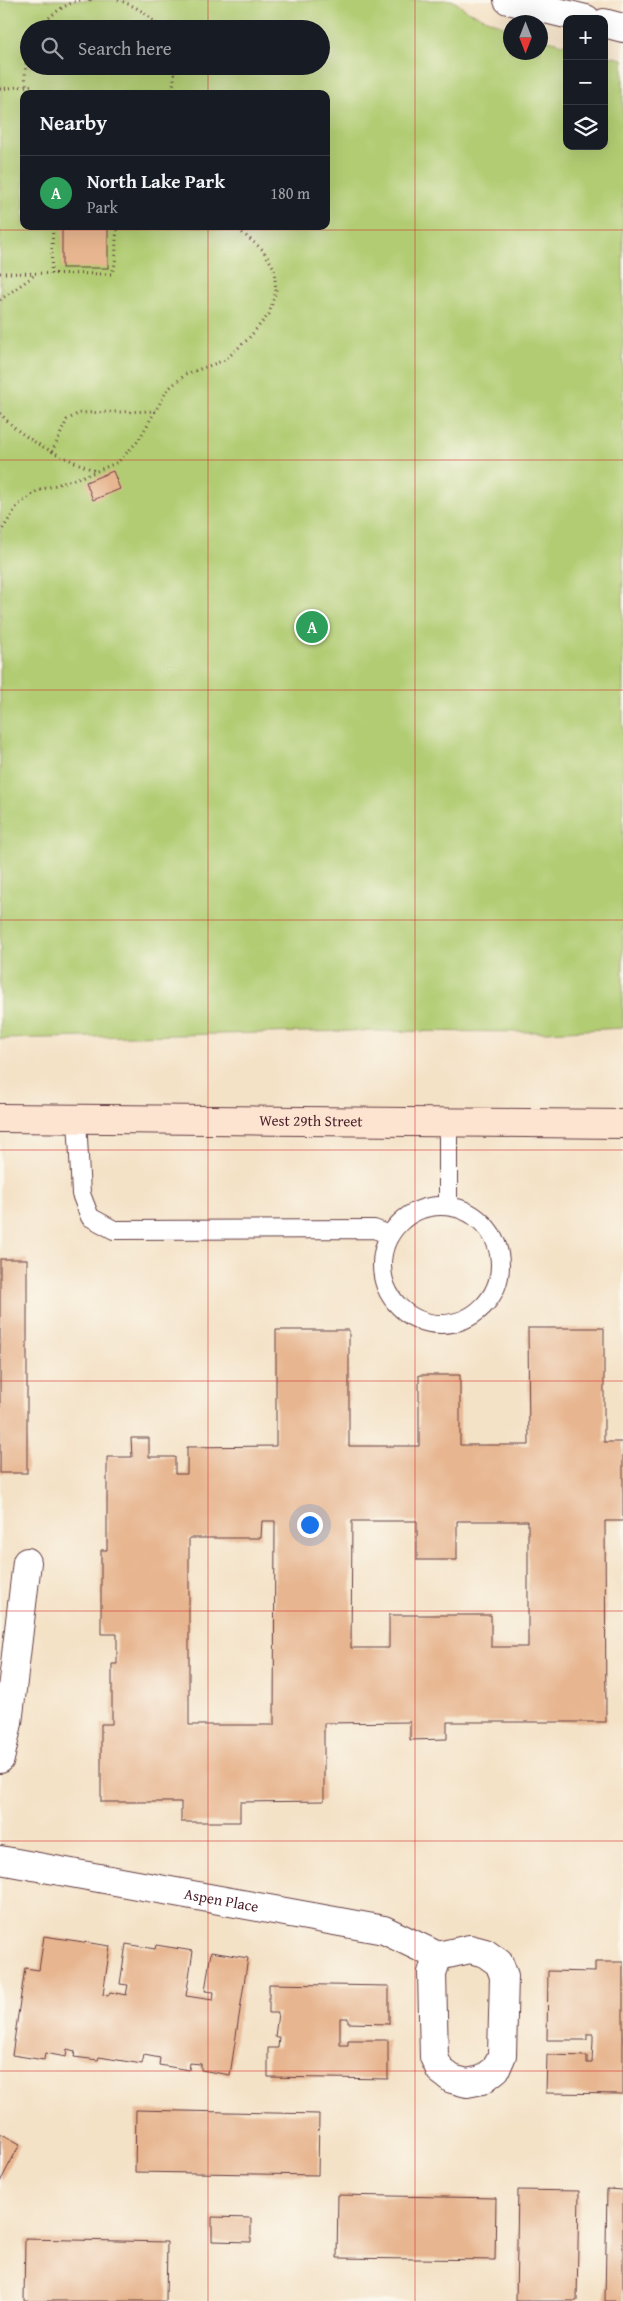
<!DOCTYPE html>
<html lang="en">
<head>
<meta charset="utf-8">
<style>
  :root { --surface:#171b24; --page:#242831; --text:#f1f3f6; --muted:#9ea1a6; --line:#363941; --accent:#1f6fb2 }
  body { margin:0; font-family:"Gentium Book Plus",serif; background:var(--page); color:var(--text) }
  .controls { position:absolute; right:15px; top:15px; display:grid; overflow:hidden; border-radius:10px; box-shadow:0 5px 20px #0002 }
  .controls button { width:45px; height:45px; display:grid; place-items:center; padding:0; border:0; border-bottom:1px solid var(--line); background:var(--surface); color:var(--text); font:25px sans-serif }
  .compass { position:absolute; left:503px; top:15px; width:45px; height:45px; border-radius:50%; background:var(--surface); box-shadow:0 5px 20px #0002; rotate:180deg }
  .you { position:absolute; left:309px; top:1524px; width:18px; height:18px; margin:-12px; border:4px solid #fff; border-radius:50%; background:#1a73e8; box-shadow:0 0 0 8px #1a73e833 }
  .badge { display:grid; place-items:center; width:32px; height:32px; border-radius:50%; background:var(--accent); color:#fff; font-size:16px; font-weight:700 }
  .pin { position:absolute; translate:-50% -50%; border:2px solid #fff; box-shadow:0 1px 5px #0006 }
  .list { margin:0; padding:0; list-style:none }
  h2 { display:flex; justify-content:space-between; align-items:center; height:65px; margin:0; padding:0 20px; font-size:21px }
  h2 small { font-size:16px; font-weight:400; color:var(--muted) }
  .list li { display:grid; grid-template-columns:32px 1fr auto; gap:15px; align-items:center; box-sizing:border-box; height:75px; padding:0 20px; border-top:1px solid var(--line) }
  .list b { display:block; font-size:19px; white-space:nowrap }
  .list p { margin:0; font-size:16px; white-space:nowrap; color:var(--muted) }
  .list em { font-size:16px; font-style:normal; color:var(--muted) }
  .icon { flex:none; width:28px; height:28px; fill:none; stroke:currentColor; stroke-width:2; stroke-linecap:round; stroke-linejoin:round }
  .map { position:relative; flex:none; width:623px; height:2301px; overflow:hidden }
  .search { position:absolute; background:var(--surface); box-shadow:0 5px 20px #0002; left:20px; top:20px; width:310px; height:55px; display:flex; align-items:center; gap:12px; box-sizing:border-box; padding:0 18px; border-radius:28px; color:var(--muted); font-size:19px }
  .panel { position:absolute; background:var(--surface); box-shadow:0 5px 20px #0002; left:20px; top:90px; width:310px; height:140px; border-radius:10px }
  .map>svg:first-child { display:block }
  .green { fill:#b1cc72; stroke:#7e764e; fill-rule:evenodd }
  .building { fill:#e7b58f; fill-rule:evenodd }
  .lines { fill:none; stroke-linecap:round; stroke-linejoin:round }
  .lane-casing { stroke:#643c42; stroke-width:20 }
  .street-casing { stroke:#643c42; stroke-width:30 }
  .secondary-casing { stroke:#643c42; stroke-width:30 }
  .path { stroke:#643c42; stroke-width:3; stroke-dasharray:1 4; stroke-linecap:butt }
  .lane { stroke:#fff; stroke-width:18 }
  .street { stroke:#fff; stroke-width:28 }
  .secondary { stroke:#fde4d1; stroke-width:28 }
  .grid { fill:none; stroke:#d62828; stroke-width:1; stroke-opacity:0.55 }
  .labels { text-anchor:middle; stroke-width:4; stroke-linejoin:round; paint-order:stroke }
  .street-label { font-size:15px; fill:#4a1f2b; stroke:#fbf7ec }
</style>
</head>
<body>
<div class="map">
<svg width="623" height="2301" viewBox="0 0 623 2301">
  <rect width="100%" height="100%" fill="#fbf7ec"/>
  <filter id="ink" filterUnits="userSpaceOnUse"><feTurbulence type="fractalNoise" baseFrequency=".02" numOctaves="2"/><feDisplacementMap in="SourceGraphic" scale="10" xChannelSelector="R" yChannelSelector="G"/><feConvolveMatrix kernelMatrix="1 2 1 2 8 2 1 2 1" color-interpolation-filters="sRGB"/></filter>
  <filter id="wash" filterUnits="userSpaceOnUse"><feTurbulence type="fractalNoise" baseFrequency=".0096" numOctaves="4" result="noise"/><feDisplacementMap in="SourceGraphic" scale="20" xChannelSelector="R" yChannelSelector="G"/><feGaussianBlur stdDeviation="1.12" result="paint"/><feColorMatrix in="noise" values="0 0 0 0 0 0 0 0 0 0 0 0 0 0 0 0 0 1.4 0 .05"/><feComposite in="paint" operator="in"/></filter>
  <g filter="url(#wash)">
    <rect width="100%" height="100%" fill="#f4e2c7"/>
    <path class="green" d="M0 0H452L468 11 510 29V52H540L541 38 567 45V146H604V55L623 59V1028L546 1032 350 1031 0 1039ZM29 29H321V66H29ZM24 94H326V226H24Z"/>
    <g id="blocks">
      <g class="building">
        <rect x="62" y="226" width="46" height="42"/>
        <polygon points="113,471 120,489 93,500 86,482"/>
        <rect x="0" y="1259" width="27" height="214"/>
        <path d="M528 1328H604V1442H623V1521H605L606 1722H447V1739L410 1740V1722L324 1723V1801L240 1802V1822H181V1802H101V1724H112V1664H117V1634H101V1550H107V1457H132L131 1438H149V1457H175V1474H187V1447L276 1446V1330H349V1446H419V1375H460V1445H529ZM262 1521H275L274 1725H189V1538H261ZM352 1521H417V1560H457V1521H528V1647H491V1615H389V1648H351Z"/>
        <polygon points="44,1936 110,1946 103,1995 108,1996 110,1992 126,1995 128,1985 120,1984 126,1944 155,1949 156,1945 193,1951 186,1996 213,2000 214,1992 205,1991 211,1952 248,1958 230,2075 201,2070 201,2064 190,2063 189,2070 159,2065 160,2058 144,2055 142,2064 99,2057 98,2060 74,2057 75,2051 67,2049 66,2057 45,2053 44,2060 12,2055 25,1968 39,1970"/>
        <polygon points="595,1962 623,1962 623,2094 546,2093 547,2055 587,2056 587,2063 592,2063 593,2040 593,2034 587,2034 587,2040 547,2040 548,1971 595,1972"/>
        <polygon points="269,1984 389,1986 389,2024 348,2023 348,2018 340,2018 340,2045 348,2045 348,2040 388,2040 388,2079 268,2077 268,2048 278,2048 279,2037 275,2037 278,2013 269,2013"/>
        <polygon points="136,2110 319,2114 318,2175 135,2172"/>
        <polygon points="0,2133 20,2144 0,2182"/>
        <polygon points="607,2189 623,2190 623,2301 605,2301"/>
        <polygon points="518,2190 579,2191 577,2301 516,2301"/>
        <polygon points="338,2195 496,2198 495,2260 337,2258"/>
        <polygon points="212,2217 251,2218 251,2242 212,2241"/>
        <polygon points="25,2239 167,2242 166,2301 24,2301"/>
      </g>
    </g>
  </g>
  <g filter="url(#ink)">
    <use href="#blocks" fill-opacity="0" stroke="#643c42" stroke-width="1"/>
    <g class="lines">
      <defs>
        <g id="lane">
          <polyline points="77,1119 81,1194 90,1217 114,1230 374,1229 390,1235"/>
          <polyline points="448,1122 448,1206"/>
          <circle cx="441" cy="1265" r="59"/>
        </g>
        <g id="street">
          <polyline points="508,0 586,19"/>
          <polyline points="604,23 623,28"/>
          <polyline points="0,1759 8,1723 27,1562"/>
          <path id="s1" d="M0 1860 384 1930 438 1956 470 1949 485 1953 499 1963 504 1976 502 2055 496 2069 482 2080 467 2083 452 2079 440 2070 434 2057 432 1973 438 1956"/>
        </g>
        <g id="secondary">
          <path id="s2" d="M0 1118 623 1124"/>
        </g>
      </defs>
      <use href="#lane" class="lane-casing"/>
      <use href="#street" class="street-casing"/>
      <use href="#secondary" class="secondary-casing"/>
      <g class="path">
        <polyline points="90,0 90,2"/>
        <path d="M118 0C136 6 149 14 160 29"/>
        <path d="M39 29C50 15 63 5 80 0"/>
        <polyline points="0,89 34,85"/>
        <path d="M29 94C23 80 25 64 29 50"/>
        <polyline points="170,94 174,82 174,66"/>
        <path d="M0 273 111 274C120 260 112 242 119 226"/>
        <polyline points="51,274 53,226"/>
        <polyline points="0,300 36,274"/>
        <path d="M0 413C26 443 59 455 95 471"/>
        <polyline points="52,452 67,420 79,413 156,411"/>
        <polyline points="0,533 18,505 37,491 90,474 118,462 138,441 168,389 186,374 225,360 248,339 269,314 276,291 274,268 263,250 234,226"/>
      </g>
      <use href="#lane" class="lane"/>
      <use href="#street" class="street"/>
      <use href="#secondary" class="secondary"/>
    </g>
  </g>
  <path class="grid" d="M208 0V29M415 0V2301M208 66V94M208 226V2301M0 230H623M0 460H623M0 690H623M0 920H623M0 1150H623M0 1381H623M0 1611H623M0 1841H623M0 2071H623"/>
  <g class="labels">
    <g class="street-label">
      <text dy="5" stroke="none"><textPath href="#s2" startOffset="311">West 29th Street</textPath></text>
      <text dy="5" stroke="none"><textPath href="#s1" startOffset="225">Aspen Place</textPath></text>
    </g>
  </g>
</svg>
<div class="controls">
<button>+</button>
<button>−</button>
<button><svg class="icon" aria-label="layers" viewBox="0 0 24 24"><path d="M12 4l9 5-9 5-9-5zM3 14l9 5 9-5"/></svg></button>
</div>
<svg class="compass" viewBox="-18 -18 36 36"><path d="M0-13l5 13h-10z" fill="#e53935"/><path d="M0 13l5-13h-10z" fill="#9ea1a6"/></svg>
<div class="you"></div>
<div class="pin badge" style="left:312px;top:627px;background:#2e9e5b">A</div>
<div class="search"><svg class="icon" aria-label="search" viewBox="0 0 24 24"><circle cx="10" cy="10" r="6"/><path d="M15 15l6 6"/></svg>Search here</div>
<section class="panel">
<h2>Nearby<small></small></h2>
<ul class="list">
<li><span class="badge" style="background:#2e9e5b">A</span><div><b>North Lake Park</b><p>Park</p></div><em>180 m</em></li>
</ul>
</section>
</div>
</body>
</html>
